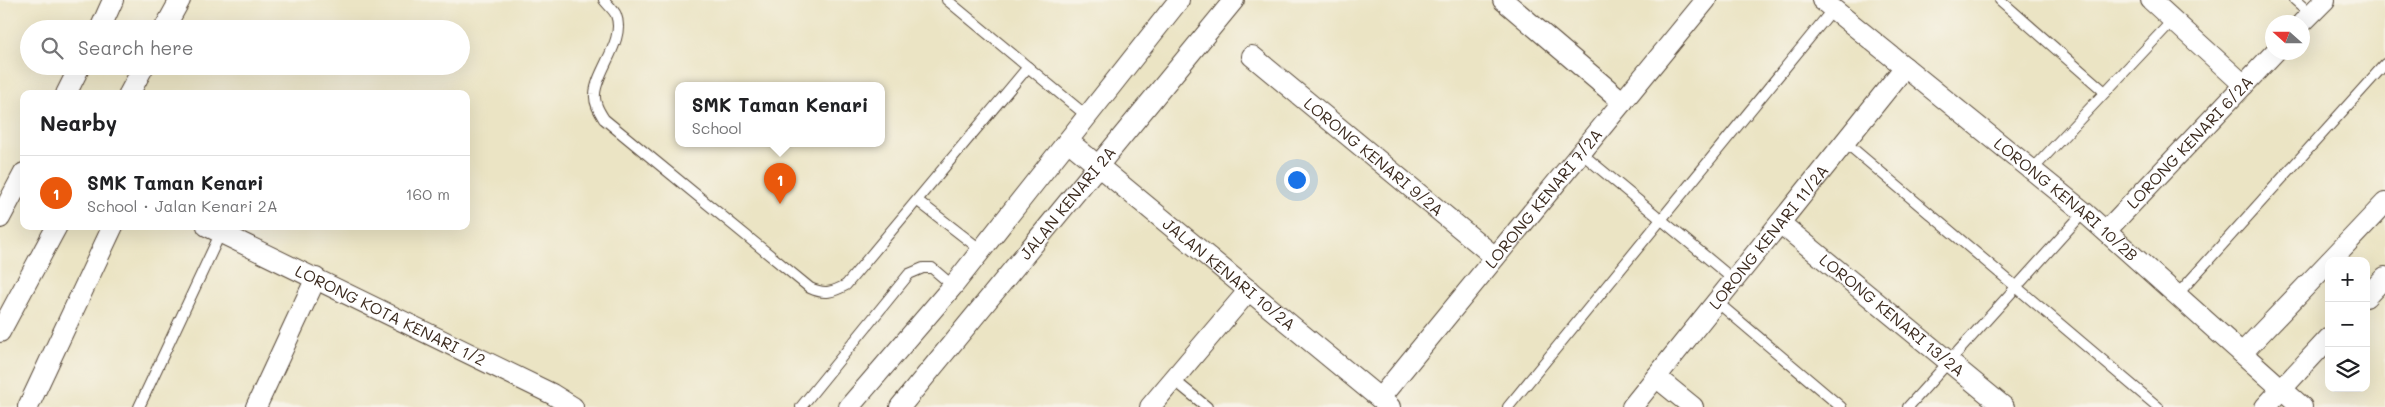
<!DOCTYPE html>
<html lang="en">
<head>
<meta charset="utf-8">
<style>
  :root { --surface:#fff; --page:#f2f2f2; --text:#202124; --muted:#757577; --line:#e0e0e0; --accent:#ea580c }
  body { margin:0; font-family:Mali,sans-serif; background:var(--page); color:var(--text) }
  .controls { position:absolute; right:15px; bottom:15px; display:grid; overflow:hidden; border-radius:10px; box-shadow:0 5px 20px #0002 }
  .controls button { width:45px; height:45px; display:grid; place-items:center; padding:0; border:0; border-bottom:1px solid var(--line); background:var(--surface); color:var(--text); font:25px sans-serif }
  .compass { position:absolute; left:2265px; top:15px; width:45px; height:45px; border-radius:50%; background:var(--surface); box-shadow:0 5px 20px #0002; rotate:291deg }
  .you { position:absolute; left:1296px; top:179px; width:18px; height:18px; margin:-12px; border:4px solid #fff; border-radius:50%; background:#1a73e8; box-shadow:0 0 0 8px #1a73e833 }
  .badge { display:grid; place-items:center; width:32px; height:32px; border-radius:50%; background:var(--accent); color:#fff; font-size:16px; font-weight:700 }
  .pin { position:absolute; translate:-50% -41px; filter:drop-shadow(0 1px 2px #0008) }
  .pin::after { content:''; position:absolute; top:26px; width:18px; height:15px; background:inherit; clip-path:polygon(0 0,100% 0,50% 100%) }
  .popup { position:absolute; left:675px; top:82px; width:210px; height:65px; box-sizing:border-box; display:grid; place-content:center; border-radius:10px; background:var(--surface); filter:drop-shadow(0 1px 4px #0005); font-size:16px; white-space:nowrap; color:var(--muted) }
  .popup b { font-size:19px; color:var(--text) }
  .popup::after { content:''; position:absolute; left:50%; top:100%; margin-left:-10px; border:10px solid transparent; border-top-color:var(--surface) }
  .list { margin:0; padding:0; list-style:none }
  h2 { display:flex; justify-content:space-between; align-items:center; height:65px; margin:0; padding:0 20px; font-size:21px }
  h2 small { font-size:16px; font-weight:400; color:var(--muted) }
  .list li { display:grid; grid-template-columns:32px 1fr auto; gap:15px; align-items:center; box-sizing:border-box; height:75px; padding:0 20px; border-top:1px solid var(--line) }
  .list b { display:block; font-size:19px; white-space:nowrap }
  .list p { margin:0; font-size:16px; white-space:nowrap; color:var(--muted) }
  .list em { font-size:16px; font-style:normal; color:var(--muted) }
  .icon { flex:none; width:28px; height:28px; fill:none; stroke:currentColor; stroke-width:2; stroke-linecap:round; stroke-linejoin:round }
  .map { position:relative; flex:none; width:2385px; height:407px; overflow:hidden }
  .search { position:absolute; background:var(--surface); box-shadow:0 5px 20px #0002; left:20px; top:20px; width:450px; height:55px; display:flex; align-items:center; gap:12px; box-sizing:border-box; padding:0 18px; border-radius:28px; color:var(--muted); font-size:19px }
  .panel { position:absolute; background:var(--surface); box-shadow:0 5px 20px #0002; left:20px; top:90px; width:450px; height:140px; border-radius:10px }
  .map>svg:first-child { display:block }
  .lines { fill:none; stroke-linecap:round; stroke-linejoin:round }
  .service-casing { stroke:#554637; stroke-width:12 }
  .minor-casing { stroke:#554637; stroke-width:22 }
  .service { stroke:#fff; stroke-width:10 }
  .minor { stroke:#fff; stroke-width:20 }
  .labels { text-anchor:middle; stroke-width:4; stroke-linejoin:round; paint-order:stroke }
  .street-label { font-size:16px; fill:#3b2a1e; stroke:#f7f3e8 }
</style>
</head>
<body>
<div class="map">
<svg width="2385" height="407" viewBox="0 0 2385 407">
  <rect width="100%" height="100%" fill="#f7f3e8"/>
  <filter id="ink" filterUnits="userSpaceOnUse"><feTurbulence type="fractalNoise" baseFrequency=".02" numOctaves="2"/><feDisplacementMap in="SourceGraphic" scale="10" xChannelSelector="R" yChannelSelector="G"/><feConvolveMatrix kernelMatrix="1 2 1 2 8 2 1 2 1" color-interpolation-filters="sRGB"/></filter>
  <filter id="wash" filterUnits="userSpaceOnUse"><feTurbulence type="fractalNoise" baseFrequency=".0096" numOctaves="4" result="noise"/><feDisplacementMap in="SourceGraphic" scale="20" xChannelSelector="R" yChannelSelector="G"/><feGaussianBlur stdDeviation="1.12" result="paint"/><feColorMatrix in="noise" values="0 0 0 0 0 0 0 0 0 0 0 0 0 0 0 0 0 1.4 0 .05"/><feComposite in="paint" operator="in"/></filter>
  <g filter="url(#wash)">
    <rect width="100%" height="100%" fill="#ebe4c4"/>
  </g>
  <g filter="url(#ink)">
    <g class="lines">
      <defs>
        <g id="service">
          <path d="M604 0C607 4 614 10 616 15 626 40 596 71 595 94 594 103 599 111 604 119L810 288C825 295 833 292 846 285L1028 67"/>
          <polyline points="947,0 1087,116"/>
          <polyline points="2000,0 2105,92"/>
          <polyline points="2295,0 2311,14"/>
          <polyline points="1845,142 2158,407"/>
          <polyline points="1581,153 1734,280"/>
          <polyline points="2032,170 2173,20"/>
          <polyline points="918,201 981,250"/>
          <polyline points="2177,295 2385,64"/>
          <polyline points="1717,302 1841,407"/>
          <polyline points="1174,380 1207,407"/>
          <polyline points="139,407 221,232"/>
          <polyline points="801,407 909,274 923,268 932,268 953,286"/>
          <polyline points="1508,407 1833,9"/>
          <polyline points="1908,407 2084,212"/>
        </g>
        <g id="minor">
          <polyline points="1503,0 1623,102"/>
          <path id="s1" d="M1822 0 2084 212 2302 407"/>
          <polyline points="2151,0 2244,85"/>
          <polyline points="2302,23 2325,0"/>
          <polyline points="100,29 113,0"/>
          <polyline points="164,29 180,0"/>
          <path id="s2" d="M1252 56 1495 257"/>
          <polyline points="66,94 80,66"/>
          <polyline points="129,94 144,66"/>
          <path id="s3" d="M1068 141 1390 407"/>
          <polyline points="0,218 24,173"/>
          <path id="s4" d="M1780 223 2004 407"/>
          <path id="s5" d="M207 226 552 394 573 407"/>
          <path id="s6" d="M2106 231 2275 52"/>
          <polyline points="2330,261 2385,203"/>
          <polyline points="2366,297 2385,277"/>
          <polyline points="0,332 57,226"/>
          <polyline points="2242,353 2329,262"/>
          <polyline points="1656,377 1693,407"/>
          <path id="s7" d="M1380 398 1706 0"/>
          <polyline points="28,407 113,226"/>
          <polyline points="256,407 316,278"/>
          <polyline points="849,407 953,286 1179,0"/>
          <path id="s8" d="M900 407 1234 0"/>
          <polyline points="1150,407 1249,290"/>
          <path id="s9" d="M1632 407 1905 67"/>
          <polyline points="2265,407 2329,338"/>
        </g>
      </defs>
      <use href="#service" class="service-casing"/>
      <use href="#minor" class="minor-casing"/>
      <use href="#service" class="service"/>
      <use href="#minor" class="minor"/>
    </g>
  </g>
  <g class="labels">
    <g class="street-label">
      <text dy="6" stroke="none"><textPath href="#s6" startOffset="122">LORONG KENARI 6/2A</textPath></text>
      <text dy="6" stroke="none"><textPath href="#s2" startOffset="158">LORONG KENARI 9/2A</textPath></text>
      <text dy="6" stroke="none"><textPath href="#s7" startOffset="258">LORONG KENARI 7/2A</textPath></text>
      <text dy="6" stroke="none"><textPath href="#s1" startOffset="315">LORONG KENARI 10/2B</textPath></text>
      <text dy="6" stroke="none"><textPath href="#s8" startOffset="264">JALAN KENARI 2A</textPath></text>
      <text dy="6" stroke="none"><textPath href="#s9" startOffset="218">LORONG KENARI 11/2A</textPath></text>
      <text dy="6" stroke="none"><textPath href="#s3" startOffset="209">JALAN KENARI 10/2A</textPath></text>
      <text dy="6" stroke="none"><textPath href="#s5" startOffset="204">LORONG KOTA KENARI 1/2</textPath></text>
      <text dy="6" stroke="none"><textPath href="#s4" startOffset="145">LORONG KENARI 13/2A</textPath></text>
    </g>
  </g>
</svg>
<div class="controls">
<button>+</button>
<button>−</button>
<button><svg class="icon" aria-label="layers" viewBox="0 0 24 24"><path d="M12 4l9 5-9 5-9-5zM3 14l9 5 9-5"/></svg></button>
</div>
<svg class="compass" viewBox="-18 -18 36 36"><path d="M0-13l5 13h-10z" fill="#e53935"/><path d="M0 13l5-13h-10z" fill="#757577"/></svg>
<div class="you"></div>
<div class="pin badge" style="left:780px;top:204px">1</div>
<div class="popup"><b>SMK Taman Kenari</b>School</div>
<div class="search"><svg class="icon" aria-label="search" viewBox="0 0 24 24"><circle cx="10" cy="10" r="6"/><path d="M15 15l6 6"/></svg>Search here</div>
<section class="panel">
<h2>Nearby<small></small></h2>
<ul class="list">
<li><span class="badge">1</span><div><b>SMK Taman Kenari</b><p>School · Jalan Kenari 2A</p></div><em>160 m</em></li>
</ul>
</section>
</div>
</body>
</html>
